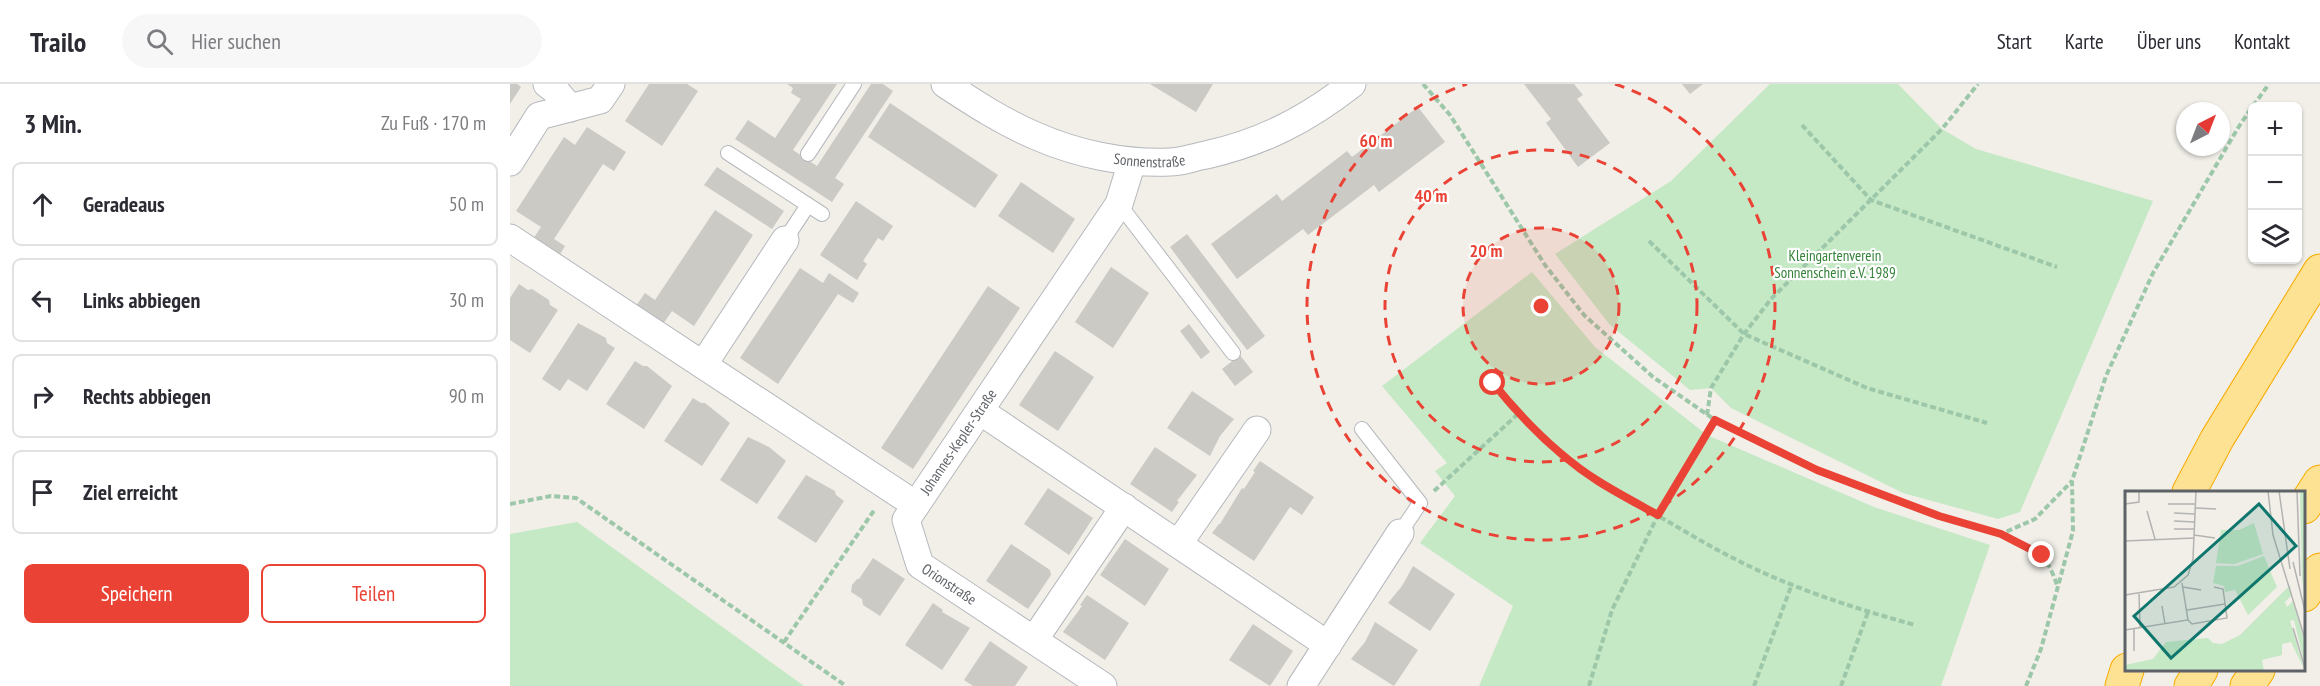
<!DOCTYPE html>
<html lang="de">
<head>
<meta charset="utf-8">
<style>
  :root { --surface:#fff; --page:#f7f7f7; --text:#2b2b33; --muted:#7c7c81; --line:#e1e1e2; --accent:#ea4335 }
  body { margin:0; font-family:"PT Sans Narrow",sans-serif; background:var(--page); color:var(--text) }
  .controls { position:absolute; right:18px; top:18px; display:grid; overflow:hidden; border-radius:9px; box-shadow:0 2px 4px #0004 }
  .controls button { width:54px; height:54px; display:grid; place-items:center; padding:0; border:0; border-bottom:2px solid var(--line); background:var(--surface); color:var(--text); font:30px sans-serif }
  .compass { position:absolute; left:1666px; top:18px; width:54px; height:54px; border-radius:50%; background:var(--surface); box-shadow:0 2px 4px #0004; rotate:42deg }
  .stop { position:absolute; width:18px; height:18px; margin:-14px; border:4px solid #ea4335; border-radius:50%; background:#fff }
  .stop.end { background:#ea4335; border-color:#fff; box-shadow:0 2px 6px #0008 }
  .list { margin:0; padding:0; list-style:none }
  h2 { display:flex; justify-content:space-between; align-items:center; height:78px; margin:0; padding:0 24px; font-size:26px }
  h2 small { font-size:20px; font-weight:400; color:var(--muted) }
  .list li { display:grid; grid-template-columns:39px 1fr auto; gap:18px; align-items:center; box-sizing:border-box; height:84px; margin:0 12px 12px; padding:0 12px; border:2px solid var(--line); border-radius:9px }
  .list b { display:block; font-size:22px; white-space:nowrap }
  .list em { font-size:20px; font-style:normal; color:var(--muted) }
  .actions { display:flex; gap:12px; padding:18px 24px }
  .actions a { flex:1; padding:14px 0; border:2px solid var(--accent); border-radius:9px; text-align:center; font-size:21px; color:var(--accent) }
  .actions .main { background:var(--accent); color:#fff }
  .icon { flex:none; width:33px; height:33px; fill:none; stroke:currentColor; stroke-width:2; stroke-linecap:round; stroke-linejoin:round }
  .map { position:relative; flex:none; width:1810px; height:602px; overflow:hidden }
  header { display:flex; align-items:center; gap:36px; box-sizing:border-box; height:84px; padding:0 30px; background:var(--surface); border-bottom:2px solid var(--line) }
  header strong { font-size:28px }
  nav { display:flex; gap:33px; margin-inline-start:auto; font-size:21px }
  .search { width:420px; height:54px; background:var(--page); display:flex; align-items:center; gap:15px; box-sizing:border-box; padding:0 21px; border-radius:33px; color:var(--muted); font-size:22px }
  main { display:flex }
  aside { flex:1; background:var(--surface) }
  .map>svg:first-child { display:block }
  .green { fill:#c5e8c5 }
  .building { fill:#cccac5 }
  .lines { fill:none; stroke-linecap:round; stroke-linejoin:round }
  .lane-casing { stroke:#b5b8bc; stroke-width:16 }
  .street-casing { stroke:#b5b8bc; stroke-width:29 }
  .highway-casing { stroke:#f9ab00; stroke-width:35 }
  .path { stroke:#9cc7a9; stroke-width:4; stroke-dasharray:6 3; stroke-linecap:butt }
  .lane { stroke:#fff; stroke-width:14 }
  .street { stroke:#fff; stroke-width:27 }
  .highway { stroke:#fde293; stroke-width:33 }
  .route { stroke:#ea4335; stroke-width:8 }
  .ring { fill:none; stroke:#ea4335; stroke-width:3; stroke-dasharray:10 8 }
  .labels { text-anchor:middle; stroke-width:4.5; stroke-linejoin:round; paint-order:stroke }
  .street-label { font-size:15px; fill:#5f6368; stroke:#fff }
  .park-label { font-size:15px; fill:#348238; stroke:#fff }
  .inset-road { fill:none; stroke:#b3b3b1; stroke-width:1.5 }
  .view { fill:#0f766e; fill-opacity:0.15; stroke:#0f766e; stroke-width:3 }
  .inset-edge { fill:none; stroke:#5f6368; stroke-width:3 }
  .centre { fill:#ea4335; stroke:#fff; stroke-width:3 }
  .ring-label { font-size:18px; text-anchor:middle; font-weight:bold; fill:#ea4335; stroke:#fff; stroke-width:4.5; stroke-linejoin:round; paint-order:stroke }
</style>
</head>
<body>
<header>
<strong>Trailo</strong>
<div class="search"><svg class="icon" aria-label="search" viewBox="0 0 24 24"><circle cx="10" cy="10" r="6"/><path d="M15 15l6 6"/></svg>Hier suchen</div>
<nav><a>Start</a><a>Karte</a><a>Über uns</a><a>Kontakt</a></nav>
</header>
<main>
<aside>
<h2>3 Min.<small>Zu Fuß · 170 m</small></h2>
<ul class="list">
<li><svg class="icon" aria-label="ahead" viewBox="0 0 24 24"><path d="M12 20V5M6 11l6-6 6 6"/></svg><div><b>Geradeaus</b></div><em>50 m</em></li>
<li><svg class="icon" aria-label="left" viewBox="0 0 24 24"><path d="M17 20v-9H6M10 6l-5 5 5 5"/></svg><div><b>Links abbiegen</b></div><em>30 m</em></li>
<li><svg class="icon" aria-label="right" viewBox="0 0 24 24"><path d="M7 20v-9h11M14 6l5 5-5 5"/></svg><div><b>Rechts abbiegen</b></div><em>90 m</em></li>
<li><svg class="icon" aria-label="arrive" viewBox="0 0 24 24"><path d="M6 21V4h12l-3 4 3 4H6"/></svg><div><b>Ziel erreicht</b></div></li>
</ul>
<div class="actions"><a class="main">Speichern</a><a>Teilen</a></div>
</aside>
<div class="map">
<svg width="1810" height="602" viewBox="0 0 1810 602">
  <rect width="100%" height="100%" fill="#f1efe8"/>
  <g class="green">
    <polygon points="1260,0 1388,0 1432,45 1466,65 1643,117 1510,428 1488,435 1393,409 1221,324 1201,304 1180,306 1099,240 1045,170 1161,97"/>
    <polygon points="1022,188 1085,263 1197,351 1364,423 1480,461 1431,602 969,602 1003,522 910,459 945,412 925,387 937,379 872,302"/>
    <polygon points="67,438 294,602 0,602 0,450"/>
  </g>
  <g class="building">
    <polygon points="0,0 7,0 11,3 0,20"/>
    <polygon points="139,0 177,0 188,7 152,62 115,37"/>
    <polygon points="277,0 327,0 283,66 307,82 361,0 373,0 383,7 325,94 334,100 322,118 225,55 238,36 265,54 291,15 281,9 283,4"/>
    <polygon points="640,0 703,0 686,28"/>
    <polygon points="1014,0 1064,0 1073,11 1067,15 1100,59 1068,83 1036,39 1041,35"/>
    <polygon points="1172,0 1193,0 1180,10"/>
    <polygon points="380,19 488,91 465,124 358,53"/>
    <polygon points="908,23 935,58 869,108 864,101 798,151 793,145 727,195 701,160 767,110 772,117 837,67 842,73"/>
    <polygon points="77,43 116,68 104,87 93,80 44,155 55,162 49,172 23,155 31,143 6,127 54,53 65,61"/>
    <polygon points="207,83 274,127 262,145 194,101"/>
    <polygon points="511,98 565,135 543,169 488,132"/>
    <polygon points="346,117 383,142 373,157 368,154 353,177 357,180 347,196 310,171"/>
    <polygon points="205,126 243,151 184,242 162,227 153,240 126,222 135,209 145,216"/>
    <polygon points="677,150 755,252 737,266 660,163"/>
    <polygon points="601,183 639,209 603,264 565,238"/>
    <polygon points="290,184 313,199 319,189 349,209 343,219 328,210 268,300 230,274"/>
    <polygon points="9,200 18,206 22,205 39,216 40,221 48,226 20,269 0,256 0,214"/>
    <polygon points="478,202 510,224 403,385 371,364"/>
    <polygon points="68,239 96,254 97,259 105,264 77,307 58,295 50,307 32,295"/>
    <polygon points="679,240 700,268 691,275 670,247"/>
    <polygon points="545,267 584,293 548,347 509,321"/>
    <polygon points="730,271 743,288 725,302 712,285"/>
    <polygon points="125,277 133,282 137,282 162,302 134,345 96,320"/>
    <polygon points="682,307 724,335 710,352 700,372 657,344"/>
    <polygon points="183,314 191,319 195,319 220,339 192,382 154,357"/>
    <polygon points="238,353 259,363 276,377 247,420 210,396"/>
    <polygon points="645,363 687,391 667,417 669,418 662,428 620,400"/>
    <polygon points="750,377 804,413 792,431 780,423 744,477 702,449 709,440 710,440 732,404 734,405 745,388 743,387"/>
    <polygon points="296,391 325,407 326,411 334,417 306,459 267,434"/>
    <polygon points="538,404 583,434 559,471 514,440"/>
    <polygon points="615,455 659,485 635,522 590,491"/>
    <polygon points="501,460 540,486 541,491 518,525 476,497"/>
    <polygon points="363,474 395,495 370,532 353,521 352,515 341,508 342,501 347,495 349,495"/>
    <polygon points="903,482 945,510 920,547 878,519 892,502"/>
    <polygon points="577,511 619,539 595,576 553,548 572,522 570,521"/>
    <polygon points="423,519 433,526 432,528 460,544 432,586 395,561"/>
    <polygon points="865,538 908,566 884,602 841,575 855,558"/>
    <polygon points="743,540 783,567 760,602 719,576"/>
    <polygon points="480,557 518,583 505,602 463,602 454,596"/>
  </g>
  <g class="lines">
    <defs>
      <g id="lane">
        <polyline points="218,69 312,130"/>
        <polyline points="298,70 344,0"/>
        <polyline points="609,120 723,269"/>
        <polyline points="275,156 298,121"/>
        <polyline points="852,345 910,419 890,449"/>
      </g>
      <g id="street">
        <polyline points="37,0 45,6 60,24"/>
        <path id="s1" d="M435 0C464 19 493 38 526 52 567 70 615 80 660 78 672 78 684 73 696 71 753 58 796 36 842 0"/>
        <polyline points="0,78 29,32 90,16 101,0"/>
        <path id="s2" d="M0 154 406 421 609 120 622 78"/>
        <polyline points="193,281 275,156"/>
        <polyline points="470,327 818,561"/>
        <path id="s3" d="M406 421 396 436 410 481 593 602"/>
        <polyline points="669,459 747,346"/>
        <polyline points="524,556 614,423"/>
        <polyline points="791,602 890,449"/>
      </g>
      <g id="highway">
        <polyline points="1679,408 1707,355 1810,187"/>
        <polyline points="1794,423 1810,398"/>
        <polyline points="1794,511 1810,486"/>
        <polyline points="1612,602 1617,586"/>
        <polyline points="1681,602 1691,586"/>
        <polyline points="1737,602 1748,586"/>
      </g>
    </defs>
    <use href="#lane" class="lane-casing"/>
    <use href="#street" class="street-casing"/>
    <use href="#highway" class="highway-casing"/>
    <g class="path">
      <polyline points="913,0 940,31 1035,181 1074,231 1143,293 1205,336 1307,386 1429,431 1491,450 1525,435 1562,397"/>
      <polyline points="1743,22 1759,0"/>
      <polyline points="1292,41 1361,116 1547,183"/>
      <polyline points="1139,157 1234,250 1357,304 1477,339"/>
      <path d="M983 299C992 309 999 321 1009 331 1052 376 1104 406 1157 437 1178 449 1199 462 1221 473 1278 503 1343 524 1405 541"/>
      <polyline points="1197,331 1201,304 1234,250 1261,215 1432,45 1468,0"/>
      <polyline points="924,407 1008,330"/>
      <polyline points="0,420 41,412 66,414 336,602"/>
      <path d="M1492 450C1524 466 1535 465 1547 501"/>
      <polyline points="274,558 365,425"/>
      <polyline points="1079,602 1102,526 1148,431 1205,336"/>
      <polyline points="1244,602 1282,500"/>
      <polyline points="1331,602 1358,528"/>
      <polyline points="1516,602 1531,565 1563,447 1562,397 1596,292 1643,189 1728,44 1742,23"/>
    </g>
    <use href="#lane" class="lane"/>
    <use href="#street" class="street"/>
    <use href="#highway" class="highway"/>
  </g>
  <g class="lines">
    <path class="route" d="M983 299C1013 336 1047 371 1088 397 1107 409 1128 420 1148 431L1205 336 1307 386 1429 432 1491 450 1532 471"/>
  </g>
  <circle cx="1031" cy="222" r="78" fill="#ea4335" fill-opacity=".12"/>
  <g class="ring">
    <circle cx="1031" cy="222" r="78"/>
    <circle cx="1031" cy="222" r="156"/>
    <path d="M1105 0A234 234 0 1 1 957 0"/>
  </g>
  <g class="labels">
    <g class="street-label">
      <text dy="5" stroke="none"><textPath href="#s1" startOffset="222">Sonnenstraße</textPath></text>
      <text dy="5" stroke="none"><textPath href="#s2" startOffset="562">Johannes-Kepler-Straße</textPath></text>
      <text dy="5" stroke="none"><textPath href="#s3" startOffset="100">Orionstraße</textPath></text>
    </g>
    <g class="park-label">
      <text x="1325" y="177">Kleingartenverein<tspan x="1325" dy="17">Sonnenschein e.V. 1989</tspan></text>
    </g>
  </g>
  <g transform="translate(1615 407)">
    <rect width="180" height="180" fill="#f1efe8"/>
    <path d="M175 0H180V108L177 88ZM129 32 138 63 109 73 91 72 96 39H114ZM139 65 152 96 123 124 110 99 100 101 99 95 88 92 91 75H113ZM165 94 167 104 160 111 162 116 168 110 180 152V175L169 129 165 130 179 178 166 151 157 153V164L137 169 139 180H0V174L28 168 41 151 83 147 88 152 97 153 115 144Z" fill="#c5e8c5"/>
    <path class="inset-road" d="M143 0 148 44 180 148M154 0 165 78M172 0 175 85M0 13 14 11V0M43 13H71M71 17 91 18M22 20 30 48M49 22 70 23M49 30 70 31M49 38H69M69 44 90 47M0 50 69 47M168 71 180 120M58 96 76 99M14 103 15 137M0 104 49 96 63 84 68 68 71 0M37 115 40 133M62 119 100 113M63 129 67 133 102 127 98 98 89 96M168 137 180 177M0 139 63 129 57 92M9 160V137"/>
    <path class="view" d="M134 13 171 55 46 167 9 125Z"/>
    <rect width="180" height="180" class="inset-edge"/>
  </g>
  <circle cx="1031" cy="222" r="9" class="centre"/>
  <g class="ring-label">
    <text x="866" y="63">60 m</text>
    <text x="921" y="118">40 m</text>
    <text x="976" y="173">20 m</text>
  </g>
</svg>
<div class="controls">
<button>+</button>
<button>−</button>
<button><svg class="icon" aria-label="layers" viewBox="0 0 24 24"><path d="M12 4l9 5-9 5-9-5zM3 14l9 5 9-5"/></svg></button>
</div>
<svg class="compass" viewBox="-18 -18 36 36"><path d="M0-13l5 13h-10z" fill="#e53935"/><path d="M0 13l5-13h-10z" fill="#7c7c81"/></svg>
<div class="stop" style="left:983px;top:299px"></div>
<div class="stop end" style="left:1532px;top:471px"></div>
</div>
</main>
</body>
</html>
